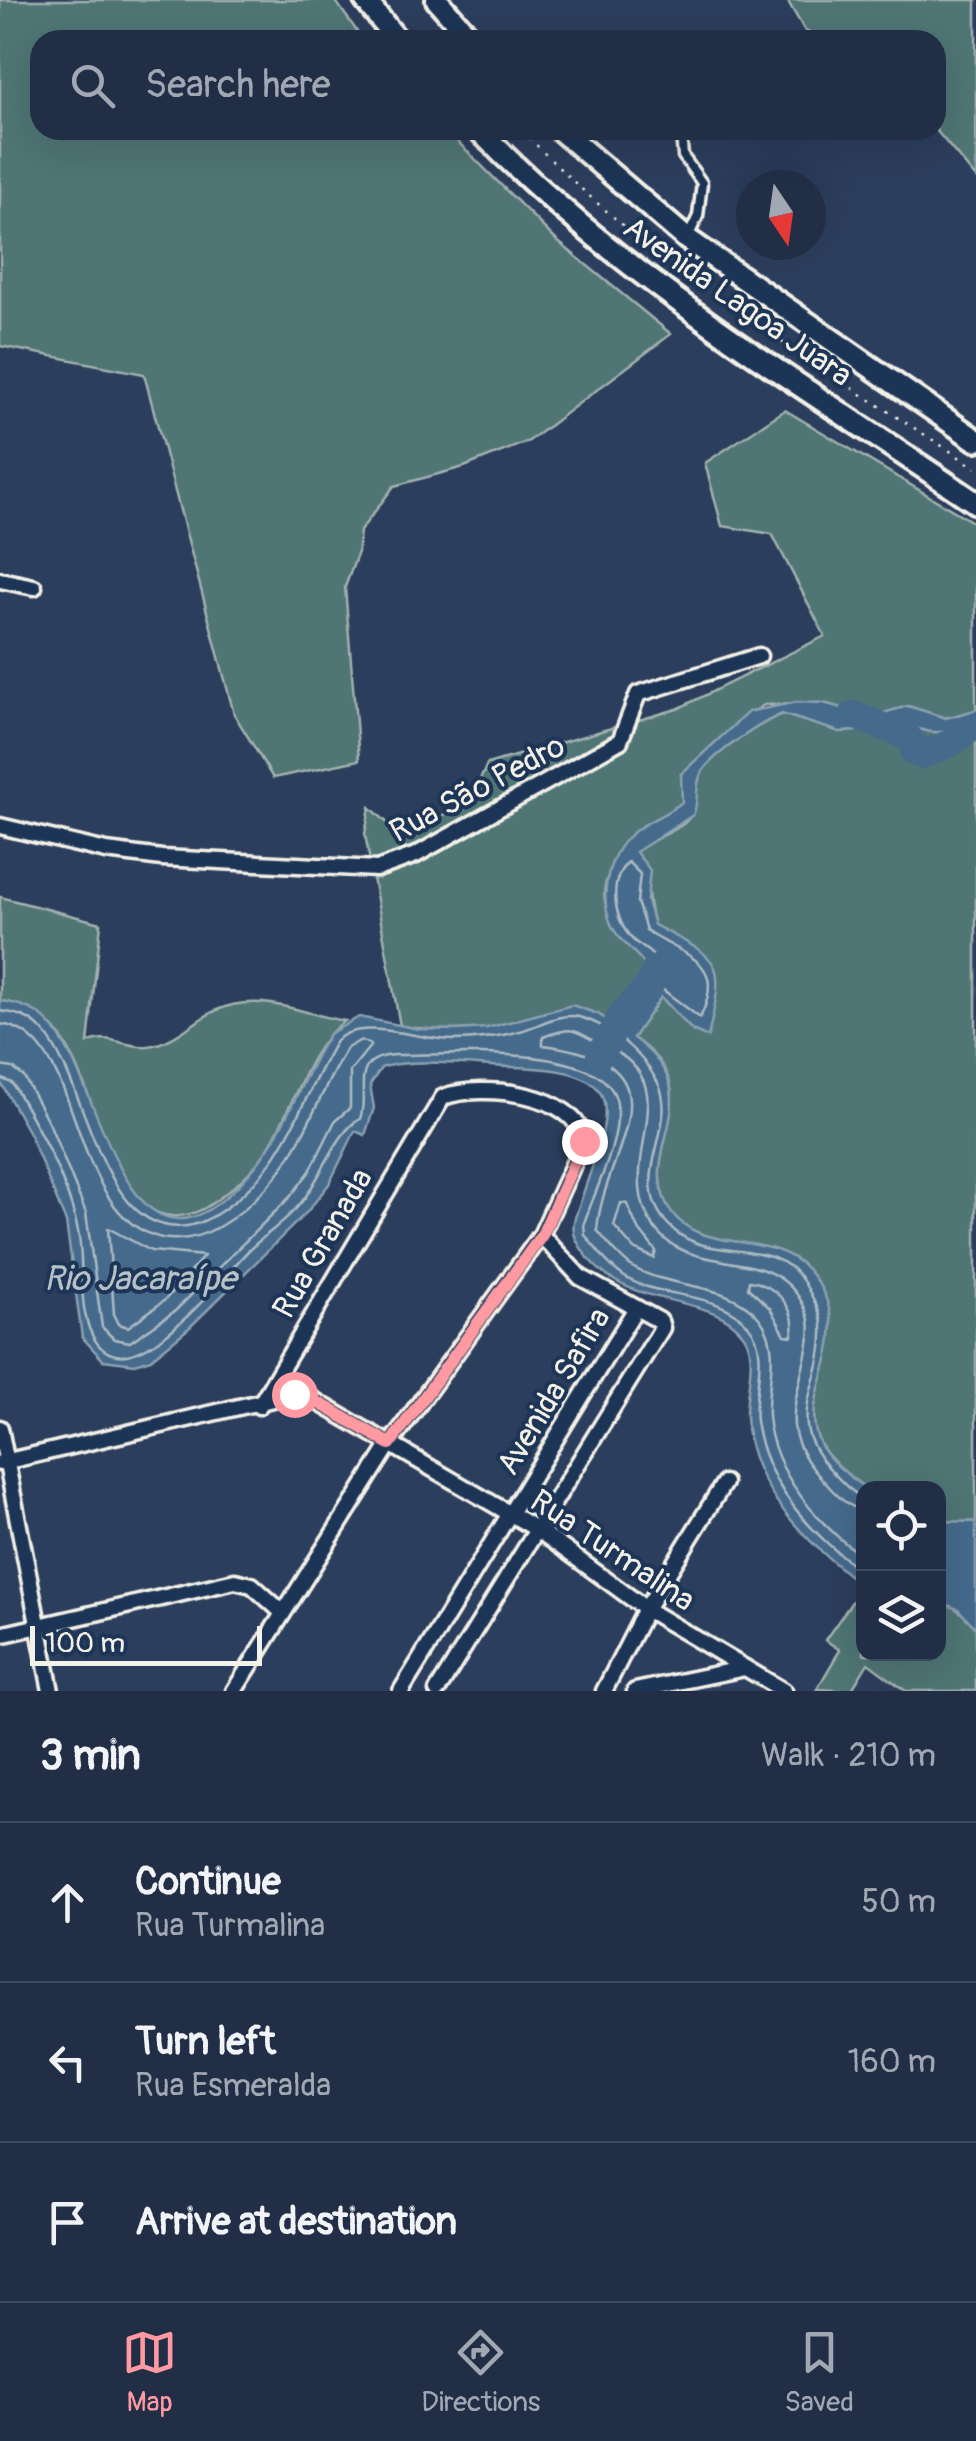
<!DOCTYPE html>
<html lang="en">
<head>
<meta charset="utf-8">
<style>
  :root { --surface:#212e46; --page:#2d3a51; --text:#f1f3f6; --muted:#a2a8b3; --line:#3e4a5f; --accent:#ff9aa2 }
  body { margin:0; font-family:Pangolin,sans-serif; background:var(--page); color:var(--text) }
  .controls { position:absolute; right:30px; bottom:30px; display:grid; overflow:hidden; border-radius:20px; box-shadow:0 10px 40px #0002 }
  .controls button { width:90px; height:90px; display:grid; place-items:center; padding:0; border:0; border-bottom:2px solid var(--line); background:var(--surface); color:var(--text); font:50px sans-serif }
  .compass { position:absolute; left:736px; top:170px; width:90px; height:90px; border-radius:50%; background:var(--surface); box-shadow:0 10px 40px #0002; rotate:167deg }
  .scale { position:absolute; left:30px; bottom:25px; width:232px; box-sizing:border-box; padding-left:10px; border:5px solid #f4f1e8; border-top:0; font-size:28px; line-height:35px; white-space:nowrap; color:#f4f1e8; -webkit-text-stroke:8px #1d3557; paint-order:stroke }
  .stop { position:absolute; width:30px; height:30px; margin:-22px; border:8px solid #ff9aa2; border-radius:50%; background:#fff }
  .stop.end { background:#ff9aa2; border-color:#fff; box-shadow:0 2px 10px #0008 }
  .list { margin:0; padding:0; list-style:none }
  h2 { display:flex; justify-content:space-between; align-items:center; height:130px; margin:0; padding:0 40px; font-size:42px }
  h2 small { font-size:32px; font-weight:400; color:var(--muted) }
  .list li { display:grid; grid-template-columns:65px 1fr auto; gap:30px; align-items:center; box-sizing:border-box; height:160px; padding:0 40px; border-top:2px solid var(--line) }
  .list b { display:block; font-size:38px; white-space:nowrap }
  .list p { margin:0; font-size:32px; white-space:nowrap; color:var(--muted) }
  .list em { font-size:32px; font-style:normal; color:var(--muted) }
  .icon { flex:none; width:55px; height:55px; fill:none; stroke:currentColor; stroke-width:2; stroke-linecap:round; stroke-linejoin:round }
  .map { position:relative; flex:none; width:976px; height:1691px; overflow:hidden }
  .search { position:absolute; background:var(--surface); box-shadow:0 10px 40px #0002; left:30px; right:30px; top:30px; height:110px; display:flex; align-items:center; gap:25px; box-sizing:border-box; padding:0 35px; border-radius:30px; color:var(--muted); font-size:38px }
  .sheet { height:610px; background:var(--surface) }
  nav { display:flex; justify-content:space-around; align-items:center; box-sizing:border-box; height:140px; border-top:2px solid var(--line); background:var(--surface); font-size:28px; color:var(--muted) }
  nav a { display:grid; justify-items:center; gap:5px }
  nav .on { color:var(--accent) }
  .map>svg:first-child { display:block }
  .green { fill:#507474; stroke:#a2b2ae; stroke-width:2.5 }
  .water { fill:#446b8c; stroke:#8aa1b1; stroke-width:2.5 }
  .lines { fill:none; stroke-linecap:round; stroke-linejoin:round }
  .shore { stroke:#aebbc3; stroke-width:2.5 }
  .river { stroke:#446b8c; stroke-width:28 }
  .lane-casing { stroke:#f4f1e8; stroke-width:15 }
  .street-casing { stroke:#f4f1e8; stroke-width:21 }
  .secondary-casing { stroke:#f4f1e8; stroke-width:28 }
  .path { stroke:#f4f1e8; stroke-width:2.5; stroke-dasharray:2.5 8; stroke-linecap:butt }
  .lane { stroke:#1d3557; stroke-width:8 }
  .street { stroke:#1d3557; stroke-width:14 }
  .secondary { stroke:#1d3557; stroke-width:20 }
  .route { stroke:#ff9aa2; stroke-width:12 }
  .labels { text-anchor:middle; stroke-width:8; stroke-linejoin:round; paint-order:stroke }
  .street-label { font-size:32px; fill:#f4f1e8; stroke:#1d3557 }
  .water-label { font-size:35px; font-style:italic; fill:#b6c2c8; stroke:#1d3557 }
</style>
</head>
<body>
<div class="map">
<svg width="976" height="1691" viewBox="0 0 976 1691">
  <rect width="100%" height="100%" fill="#2c3e5d"/>
  <filter id="ink" filterUnits="userSpaceOnUse"><feTurbulence type="fractalNoise" baseFrequency=".01" numOctaves="2"/><feDisplacementMap in="SourceGraphic" scale="20" xChannelSelector="R" yChannelSelector="G"/><feConvolveMatrix kernelMatrix="1 2 1 2 8 2 1 2 1" color-interpolation-filters="sRGB"/></filter>
  <g filter="url(#ink)">
    <g class="green">
      <polygon points="0,0 335,0 363,40 40,40 40,130 446,130 556,240 671,334 529,441 464,467 394,486 360,531 358,552 345,587 359,760 273,778 234,714 144,374 0,346"/>
      <polygon points="787,0 976,0 976,178 936,130 936,40 824,40 805,31"/>
      <path d="M785 410 976 524V710L946 718 908 706 874 716 823 703 764 705 739 721 681 774 683 802C657 824 597 860 605 901 607 913 616 925 622 936 630 951 643 958 650 973L637 1002 616 1027C565 989 541 1020 488 1028 459 1032 429 1030 400 1026L365 834 370 807 395 830C437 825 473 804 487 764L677 709 825 636 772 534 722 526 705 463Z"/>
      <path d="M782 714 840 732 911 727 931 732H976V1522L939 1521 938 1488H865C850 1477 824 1456 818 1439 798 1388 864 1335 808 1270 771 1228 696 1259 667 1205 637 1148 715 1092 633 1038L661 997 692 1030 675 936 654 925C644 892 653 885 635 852 650 840 668 835 683 824 702 809 692 792 701 774 710 755 763 722 782 714Z"/>
      <path d="M0 897 101 923 88 1043C108 1032 127 1049 148 1046 175 1043 194 1020 217 1010 261 991 301 1014 345 1021 309 1043 291 1114 267 1150 253 1172 233 1188 213 1203 190 1219 165 1222 143 1204 81 1152 99 1012 0 1001Z"/>
      <path d="M863 1586 864 1654H938L939 1602C955 1605 965 1615 976 1628V1691H906L868 1663 851 1691 817 1689 840 1650 825 1640Z"/>
    </g>
    <g class="water">
      <path d="M797 702 823 703 873 716 908 706 946 718 976 710V732H931L911 727 840 732 782 714C763 722 708 756 700 776 695 789 699 803 693 815L636 852 650 870 647 901 654 925C723 961 726 958 708 1037L692 1030 661 997 633 1038C715 1096 637 1147 667 1205 696 1258 770 1227 808 1270 865 1335 798 1388 818 1439 824 1456 850 1477 865 1488L863 1586C809 1545 749 1489 746 1416 745 1391 759 1355 743 1334 707 1287 614 1316 576 1239 570 1227 576 1214 580 1203 611 1110 635 1069 511 1067 476 1066 413 1057 381 1068L370 1085 374 1108 365 1135 355 1131 329 1184 307 1212 189 1328 151 1359 135 1364 103 1360 82 1337 66 1222 30 1135 0 1081V1001C18 1003 35 1008 48 1022 107 1081 124 1323 254 1168 286 1129 302 1077 329 1034L359 1017 419 1029 454 1030 487 1028 572 1005 598 1014 616 1026 637 1002 649 973C641 953 620 945 611 924 598 894 609 850 635 831 650 819 668 814 682 802L681 774 748 712Z"/>
      <polygon points="939,1521 976,1522 976,1628 958,1609 939,1602"/>
    </g>
    <g class="lines">
      <g class="shore">
        <path d="M628 862 640 874 637 902 646 930C682 957 729 958 700 1018L658 986C658 976 660 966 653 956 648 950 640 946 634 941 614 921 607 882 628 862Z"/>
        <path d="M0 1011C16 1013 30 1017 41 1029 88 1077 99 1239 187 1226 214 1222 244 1195 261 1175 294 1135 310 1084 336 1041 360 1016 418 1040 453 1040 475 1040 498 1037 520 1031 539 1026 559 1012 579 1017 610 1025 641 1052 657 1081 683 1128 619 1183 675 1231 713 1263 778 1236 805 1284 812 1297 821 1311 822 1326 825 1385 781 1416 829 1468 840 1480 850 1492 864 1498"/>
        <path d="M0 1024C86 1033 66 1217 162 1238 203 1246 241 1215 267 1187 303 1148 319 1093 347 1048L361 1040 371 1045 350 1071V1108L335 1121 310 1171 290 1197 175 1311 130 1342 114 1339 102 1327 86 1213 50 1125 24 1077 13 1068 0 1066"/>
        <path d="M0 1078 12 1083C39 1129 70 1184 79 1237 84 1267 78 1307 92 1335 128 1405 223 1275 249 1250 266 1234 285 1222 300 1204 320 1181 337 1130 360 1119 370 1092 347 1058 395 1055 442 1056 609 1040 617 1104 621 1141 596 1188 584 1223L585 1235C597 1250 611 1269 628 1279 664 1299 719 1291 748 1325 771 1351 752 1390 756 1421 765 1486 813 1536 864 1573"/>
        <polygon points="621,1203 627,1204 637,1227 656,1251 654,1258 634,1249 614,1226"/>
        <polygon points="108,1228 151,1251 204,1256 165,1300 128,1327 119,1324 114,1314"/>
        <path d="M749 1281C774 1283 799 1310 792 1336L785 1335 770 1308 748 1288Z"/>
        <path d="M864 1511C846 1507 834 1492 822 1479 780 1434 794 1409 806 1354 808 1342 812 1328 808 1316 779 1232 680 1290 646 1213 620 1152 688 1083 605 1046 574 1033 579 1023 543 1037V1045C693 1064 603 1149 597 1230 608 1243 620 1259 634 1268 673 1290 730 1281 760 1319 782 1348 766 1383 768 1416 773 1474 819 1525 864 1558"/>
      </g>
      <g class="river">
        <polyline points="853,715 907,736 914,744 914,752 921,755 951,743 976,725"/>
        <polyline points="600,1055 623,1014 650,985 656,969"/>
      </g>
      <defs>
        <polyline id="lane" points="685,130 681,134 683,156 702,183 698,216 689,235"/>
        <g id="street">
          <polyline points="0,580 34,587"/>
          <polyline points="0,826 106,851 162,858 377,869 416,855 620,741 638,694 759,656"/>
          <polyline points="0,1428 51,1691"/>
          <polyline points="0,1463 294,1394 307,1396 538,1530 646,1609 784,1691"/>
          <polyline points="0,1635 235,1581 252,1585 283,1613"/>
          <path d="M234 1691 390 1444 541 1235 584 1141C576 1092 482 1083 443 1097L259 1406"/>
          <polyline points="401,1691 636,1308"/>
          <polyline points="437,1691 662,1328 660,1321 580,1277 541,1235"/>
          <polyline points="604,1691 646,1609 724,1483"/>
          <polyline points="635,1691 745,1668"/>
        </g>
        <g id="secondary">
          <polyline points="365,0 397,40"/>
          <polyline points="437,0 472,40"/>
          <path d="M479 130C623 280 806 387 976 503"/>
          <polyline points="560,130 687,239 976,440"/>
        </g>
      </defs>
      <use href="#lane" class="lane-casing"/>
      <use href="#street" class="street-casing"/>
      <use href="#secondary" class="secondary-casing"/>
      <path class="path" d="M522 130C651 269 819 365 976 468"/>
      <use href="#lane" class="lane"/>
      <use href="#street" class="street"/>
      <use href="#secondary" class="secondary"/>
    </g>
  </g>
  <g class="lines" filter="url(#ink)">
    <polyline class="route" points="294,1394 307,1396 390,1444 542,1235 584,1141"/>
  </g>
  <g class="labels">
    <g class="street-label">
      <text transform="translate(738 301) rotate(35)" y="11">Avenida Lagoa Juara</text>
      <text transform="translate(477 788) rotate(-28)" y="11">Rua São Pedro</text>
      <text transform="translate(322 1243) rotate(-60)" y="11">Rua Granada</text>
      <text transform="translate(553 1391) rotate(-59)" y="11">Avenida Safira</text>
      <text transform="translate(613 1550) rotate(34)" y="11">Rua Turmalina</text>
    </g>
    <g class="water-label">
      <text x="140" y="1290">Rio Jacaraípe</text>
    </g>
  </g>
</svg>
<div class="controls">
<button><svg class="icon" aria-label="locate" viewBox="0 0 24 24"><circle cx="12" cy="12" r="6"/><path d="M12 2v4M12 18v4M2 12h4M18 12h4"/></svg></button>
<button><svg class="icon" aria-label="layers" viewBox="0 0 24 24"><path d="M12 4l9 5-9 5-9-5zM3 14l9 5 9-5"/></svg></button>
</div>
<svg class="compass" viewBox="-18 -18 36 36"><path d="M0-13l5 13h-10z" fill="#e53935"/><path d="M0 13l5-13h-10z" fill="#a2a8b3"/></svg>
<div class="scale">100 m</div>
<div class="stop" style="left:294px;top:1394px"></div>
<div class="stop end" style="left:584px;top:1141px"></div>
<div class="search"><svg class="icon" aria-label="search" viewBox="0 0 24 24"><circle cx="10" cy="10" r="6"/><path d="M15 15l6 6"/></svg>Search here</div>
</div>
<section class="sheet">
<h2>3 min<small>Walk · 210 m</small></h2>
<ul class="list">
<li><svg class="icon" aria-label="ahead" viewBox="0 0 24 24"><path d="M12 20V5M6 11l6-6 6 6"/></svg><div><b>Continue</b><p>Rua Turmalina</p></div><em>50 m</em></li>
<li><svg class="icon" aria-label="left" viewBox="0 0 24 24"><path d="M17 20v-9H6M10 6l-5 5 5 5"/></svg><div><b>Turn left</b><p>Rua Esmeralda</p></div><em>160 m</em></li>
<li><svg class="icon" aria-label="arrive" viewBox="0 0 24 24"><path d="M6 21V4h12l-3 4 3 4H6"/></svg><div><b>Arrive at destination</b></div></li>
</ul>
</section>
<nav>
<a class="on"><svg class="icon" aria-label="map" viewBox="0 0 24 24"><path d="M3 6l6-2 6 2 6-2v14l-6 2-6-2-6 2zM9 4v14M15 6v14"/></svg>Map</a>
<a><svg class="icon" aria-label="directions" viewBox="0 0 24 24"><path d="M12 3l9 9-9 9-9-9zM9 14v-3h6M13 9l2 2-2 2"/></svg>Directions</a>
<a><svg class="icon" aria-label="saved" viewBox="0 0 24 24"><path d="M7 4h10v16l-5-4-5 4z"/></svg>Saved</a>
</nav>
</body>
</html>
